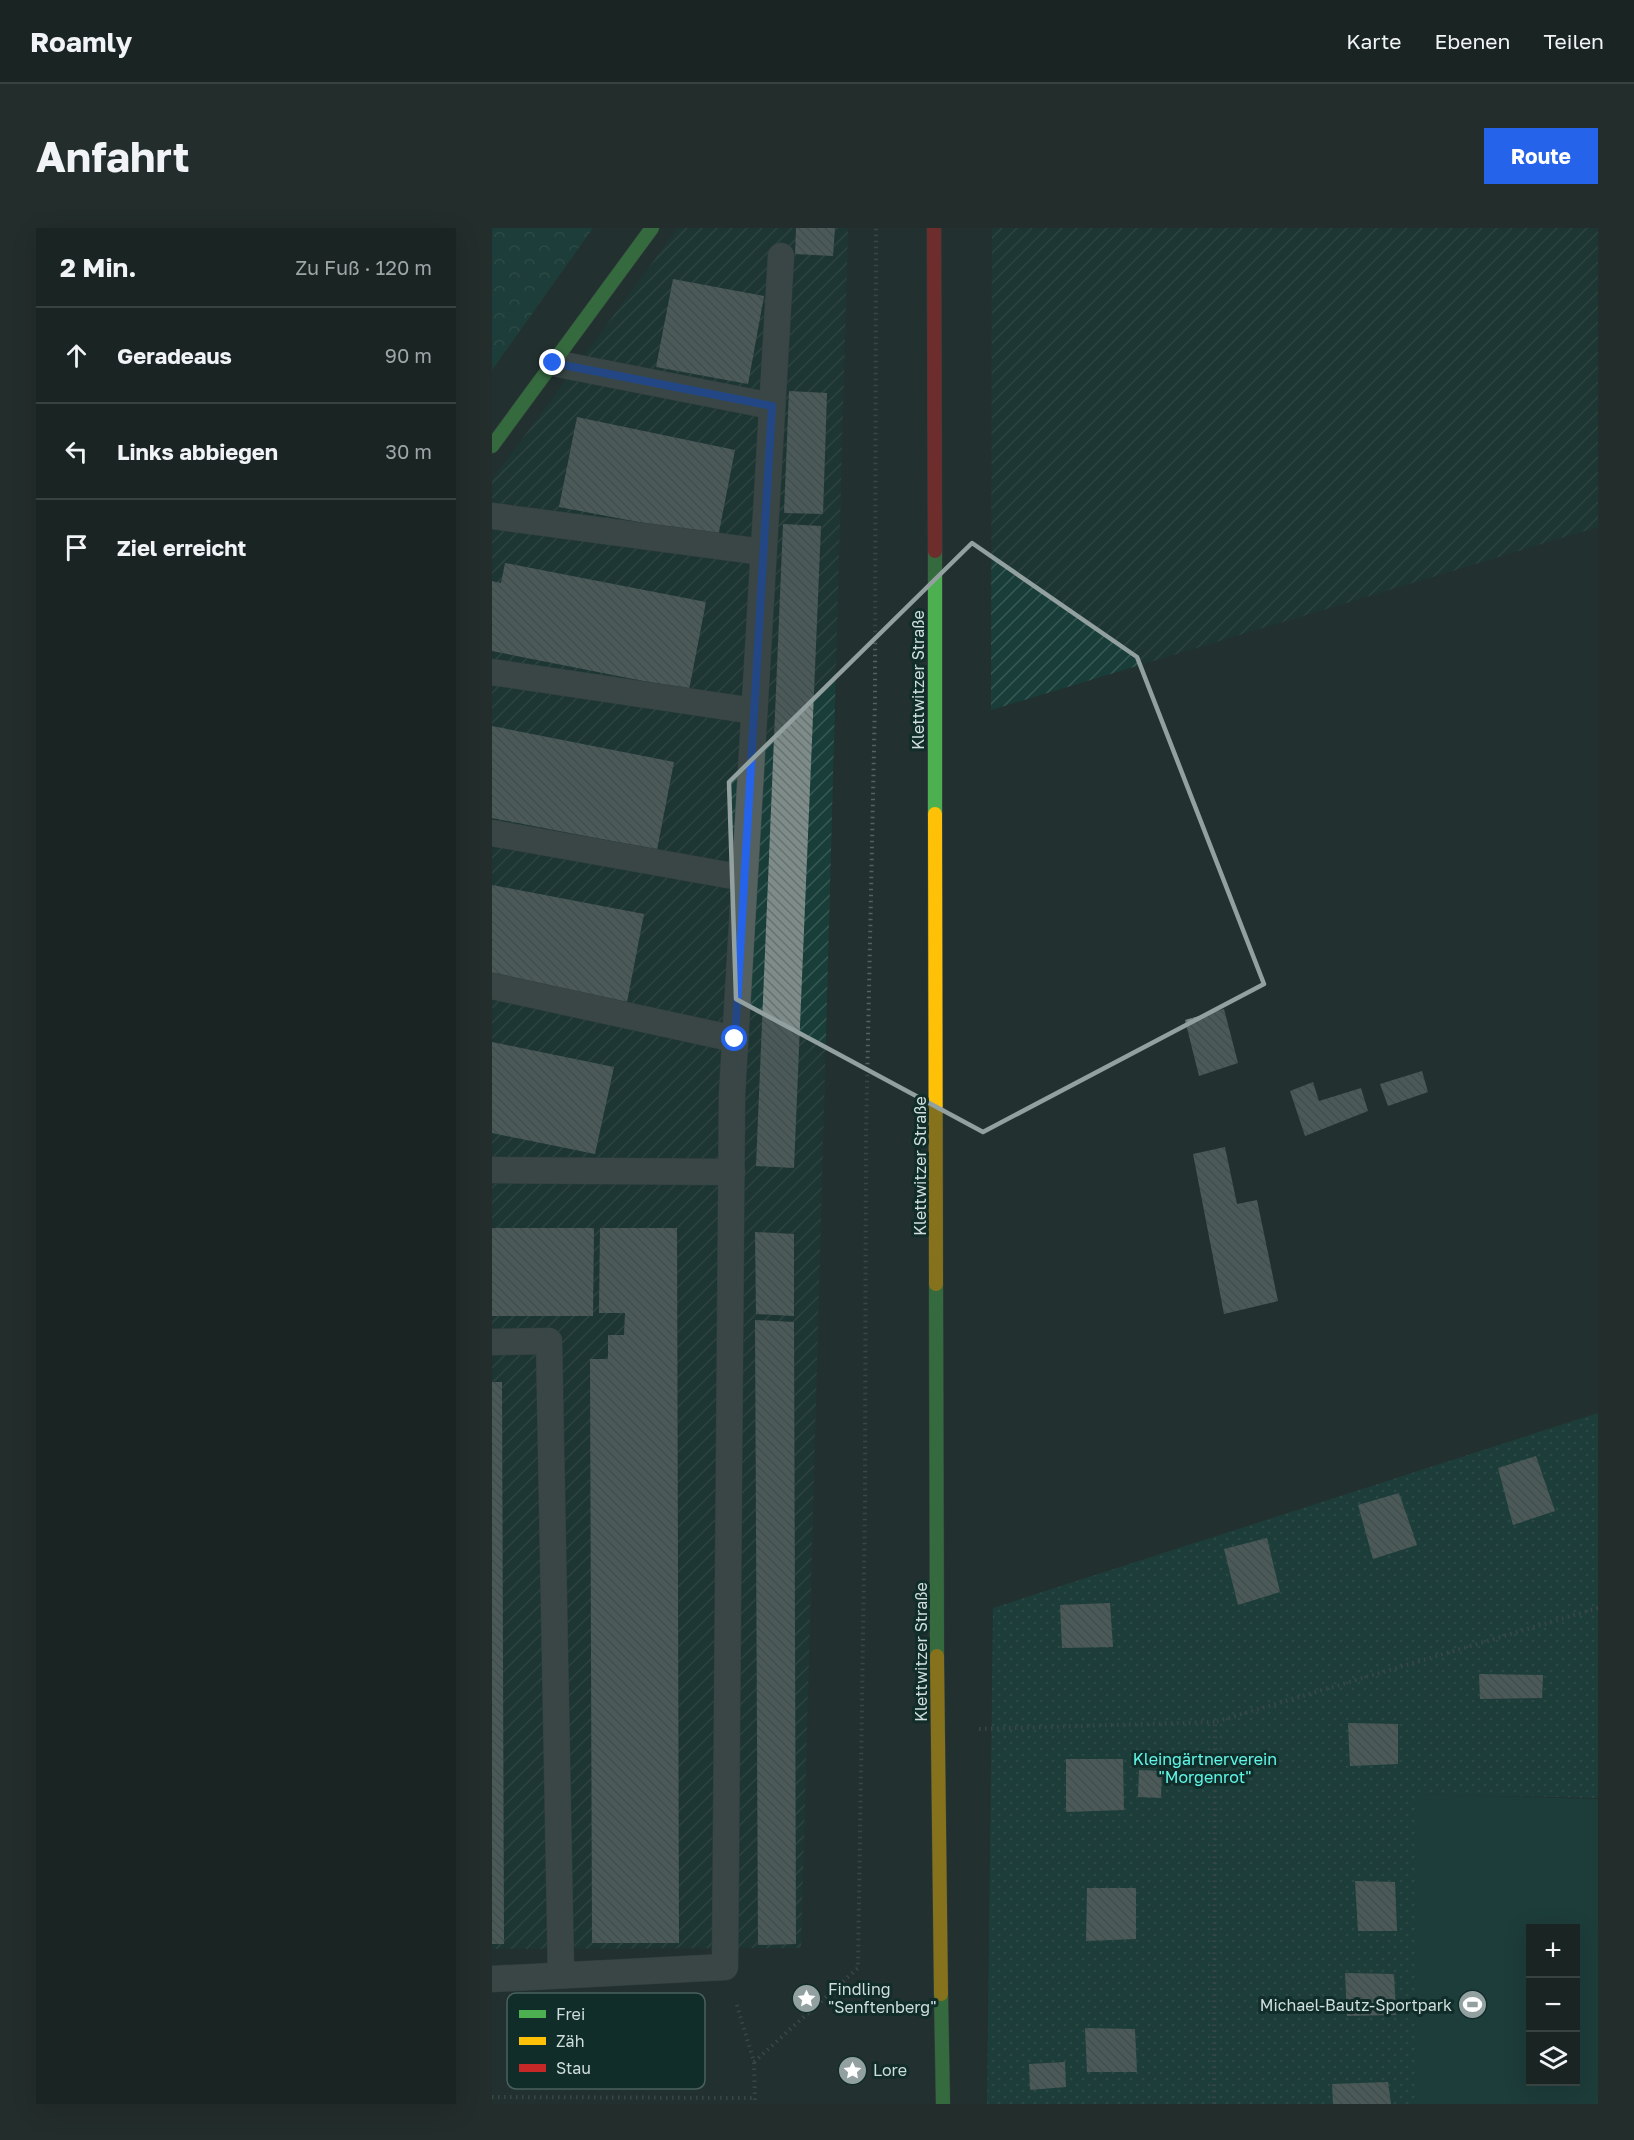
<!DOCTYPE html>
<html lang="de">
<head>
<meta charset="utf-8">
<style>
  :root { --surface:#1a2523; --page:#232d2b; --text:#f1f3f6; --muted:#9fa5a6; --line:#384241; --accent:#2563eb }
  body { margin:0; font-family:"Golos Text",sans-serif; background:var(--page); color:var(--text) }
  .controls { position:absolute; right:18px; bottom:18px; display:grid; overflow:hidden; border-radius:0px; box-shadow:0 6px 24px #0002 }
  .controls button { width:54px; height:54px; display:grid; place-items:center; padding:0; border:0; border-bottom:2px solid var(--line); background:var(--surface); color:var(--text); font:30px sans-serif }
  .stop { position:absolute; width:18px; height:18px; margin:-14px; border:4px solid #2563eb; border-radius:50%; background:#fff }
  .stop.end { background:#2563eb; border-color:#fff; box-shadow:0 2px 6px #0008 }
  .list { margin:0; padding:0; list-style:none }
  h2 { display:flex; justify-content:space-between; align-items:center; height:78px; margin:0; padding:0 24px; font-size:26px }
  h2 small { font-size:20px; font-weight:400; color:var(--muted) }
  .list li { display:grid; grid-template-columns:39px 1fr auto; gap:18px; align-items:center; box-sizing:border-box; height:96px; padding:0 24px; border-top:2px solid var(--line) }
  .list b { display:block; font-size:22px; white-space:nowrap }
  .list em { font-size:20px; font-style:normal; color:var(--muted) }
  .icon { flex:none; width:33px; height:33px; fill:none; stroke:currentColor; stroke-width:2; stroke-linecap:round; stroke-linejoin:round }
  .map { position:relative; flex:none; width:1106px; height:1876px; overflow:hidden; border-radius:0px }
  header { display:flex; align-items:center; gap:36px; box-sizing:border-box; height:84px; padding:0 30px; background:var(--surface); border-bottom:2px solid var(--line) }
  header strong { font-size:28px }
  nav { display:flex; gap:33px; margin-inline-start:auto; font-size:21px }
  .intro { display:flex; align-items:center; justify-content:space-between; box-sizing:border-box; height:144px; padding:0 36px }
  h1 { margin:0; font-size:42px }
  .button { padding:15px 27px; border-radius:0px; background:var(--accent); color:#fff; font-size:21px; font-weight:700 }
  main { display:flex; gap:36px; padding:0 36px }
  aside { flex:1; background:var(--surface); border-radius:0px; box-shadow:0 6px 24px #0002 }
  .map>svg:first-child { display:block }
  .industrial { fill:url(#industrial-furrows) }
  .grass { fill:#184d48; fill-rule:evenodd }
  .forest { fill:url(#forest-crowns) }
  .garden { fill:url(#garden-dots) }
  .building { fill:url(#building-back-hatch) }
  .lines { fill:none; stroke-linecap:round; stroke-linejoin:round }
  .lane-casing { stroke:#424f4e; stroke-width:27 }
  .fast-casing { stroke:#424f4e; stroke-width:15 }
  .slow-casing { stroke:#424f4e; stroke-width:15 }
  .jam-casing { stroke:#424f4e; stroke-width:15 }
  .path { stroke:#576160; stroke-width:4; stroke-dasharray:1.5 4.5; stroke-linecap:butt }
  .lane { stroke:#54615f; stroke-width:26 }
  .fast { stroke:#4caf50; stroke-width:14 }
  .slow { stroke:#ffc107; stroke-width:14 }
  .jam { stroke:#c62828; stroke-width:14 }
  .route { stroke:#2563eb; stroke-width:8 }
  .marked { fill:none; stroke:#92a19f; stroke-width:4.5; stroke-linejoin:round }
  .labels { text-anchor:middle; stroke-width:6; stroke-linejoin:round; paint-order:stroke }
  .street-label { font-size:16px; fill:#cfdedc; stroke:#112d2a }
  .park-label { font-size:16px; fill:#60f6e8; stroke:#112d2a }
  .poi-label { font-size:16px; fill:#cfdedc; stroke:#112d2a; text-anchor:start }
  .key { fill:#112d2a; stroke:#4a625f; stroke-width:1.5 }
  .key-label { font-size:16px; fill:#cfdedc }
</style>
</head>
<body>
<header>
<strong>Roamly</strong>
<nav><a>Karte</a><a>Ebenen</a><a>Teilen</a></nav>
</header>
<div class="intro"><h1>Anfahrt</h1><a class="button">Route</a></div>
<main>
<aside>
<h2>2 Min.<small>Zu Fuß · 120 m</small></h2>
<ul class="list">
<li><svg class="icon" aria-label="ahead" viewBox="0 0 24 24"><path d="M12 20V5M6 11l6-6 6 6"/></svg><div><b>Geradeaus</b></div><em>90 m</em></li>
<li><svg class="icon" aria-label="left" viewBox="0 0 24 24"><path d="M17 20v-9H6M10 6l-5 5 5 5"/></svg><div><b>Links abbiegen</b></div><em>30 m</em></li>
<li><svg class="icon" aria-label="arrive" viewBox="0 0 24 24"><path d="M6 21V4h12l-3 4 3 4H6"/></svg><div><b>Ziel erreicht</b></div></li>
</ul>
</aside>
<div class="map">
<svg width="1106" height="1876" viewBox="0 0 1106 1876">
  <defs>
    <pattern id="industrial-furrows" width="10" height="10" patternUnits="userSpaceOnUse" patternTransform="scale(1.5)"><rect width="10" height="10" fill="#193d39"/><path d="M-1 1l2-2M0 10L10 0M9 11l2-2" fill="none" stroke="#395955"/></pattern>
    <pattern id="forest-crowns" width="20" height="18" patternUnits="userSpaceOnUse" patternTransform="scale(1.5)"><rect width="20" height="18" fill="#184d48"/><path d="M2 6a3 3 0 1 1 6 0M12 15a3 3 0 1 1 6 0" fill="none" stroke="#396662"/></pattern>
    <pattern id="garden-dots" width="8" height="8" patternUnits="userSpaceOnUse" patternTransform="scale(1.5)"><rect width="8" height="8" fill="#184d48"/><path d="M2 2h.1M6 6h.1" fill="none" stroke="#396662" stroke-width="1.8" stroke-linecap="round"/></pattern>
    <pattern id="building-back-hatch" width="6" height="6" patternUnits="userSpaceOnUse" patternTransform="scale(1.5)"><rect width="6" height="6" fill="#7d8b89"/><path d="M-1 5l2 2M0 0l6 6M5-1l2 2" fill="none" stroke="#677270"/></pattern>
  </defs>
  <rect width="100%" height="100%" fill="#22312f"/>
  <g class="industrial">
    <polygon points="186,0 356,0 309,1720 0,1721 0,252"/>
    <polygon points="500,0 1106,0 1106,299 499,482"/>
  </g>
  <path class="grass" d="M924 1566 1106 1571V1876H924ZM1038 1700H1084V1854H1038Z"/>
  <polygon class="forest" points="0,0 101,0 0,142"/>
  <polygon class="garden" points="1106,1185 1106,1570 924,1566 924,1876 495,1876 501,1380"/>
  <g class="building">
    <polygon points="304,0 343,0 341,28 303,26"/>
    <polygon points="181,51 272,68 256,156 164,139"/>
    <polygon points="297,163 335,165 331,286 292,285"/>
    <polygon points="85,189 243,222 226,309 67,279"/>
    <polygon points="291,296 329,298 302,940 264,938"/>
    <polygon points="13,335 214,374 197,462 0,423 0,353 9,355"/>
    <polygon points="0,498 182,534 165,622 0,590"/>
    <polygon points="0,657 152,686 135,774 0,747"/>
    <polygon points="732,781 746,835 707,848 693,792"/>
    <polygon points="0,814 122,839 103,926 0,905"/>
    <polygon points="930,843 936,864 896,878 888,856"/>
    <polygon points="821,854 827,873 869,860 876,883 813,908 798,863"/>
    <polygon points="733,919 745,976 765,972 786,1073 732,1086 701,926"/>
    <polygon points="0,1000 102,1000 101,1088 0,1088"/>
    <polygon points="108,1000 185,1000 187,1715 100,1715 98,1131 116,1131 116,1107 132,1107 133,1085 107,1085"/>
    <polygon points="263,1004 302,1006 302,1088 264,1086"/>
    <polygon points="263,1092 302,1094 304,1716 266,1717"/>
    <polygon points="0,1154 10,1154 12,1716 0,1716"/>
    <polygon points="1044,1228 1063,1283 1021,1297 1006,1240"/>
    <polygon points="907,1265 925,1317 881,1331 866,1277"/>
    <polygon points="775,1310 788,1364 746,1377 732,1321"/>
    <polygon points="618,1375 621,1419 570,1420 568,1377"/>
    <polygon points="987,1446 1051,1447 1050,1470 988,1471"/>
    <polygon points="856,1495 906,1496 906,1536 858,1538"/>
    <polygon points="574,1531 631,1531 632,1582 574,1584"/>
    <polygon points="647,1542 670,1543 669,1570 646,1569"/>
    <polygon points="863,1653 903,1654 905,1703 866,1703"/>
    <polygon points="595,1660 644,1660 644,1711 594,1713"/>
    <polygon points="853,1745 902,1746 904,1787 855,1788"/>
    <polygon points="593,1800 643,1801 645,1844 595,1844"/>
    <polygon points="573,1834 574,1859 538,1862 537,1836"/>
    <polygon points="896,1854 899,1876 841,1876 840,1856"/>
  </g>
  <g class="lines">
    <defs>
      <g id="lane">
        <polyline points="61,135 280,178"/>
        <polyline points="0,288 271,324"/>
        <polyline points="0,444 262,483"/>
        <polyline points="0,605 252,650"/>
        <polyline points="0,758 243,811"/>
        <polyline points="0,942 240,944"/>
        <polyline points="0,1114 57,1113 69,1746"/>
        <polyline points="0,1751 233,1739 240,867 289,28"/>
      </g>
      <g id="fast">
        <polyline points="0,218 160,0"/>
        <polyline points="443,323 443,586"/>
        <polyline points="444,1056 445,1428"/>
        <polyline points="449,1766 451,1876"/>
      </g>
      <g id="slow">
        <polyline points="443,586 444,1056"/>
        <polyline points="445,1428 449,1766"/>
      </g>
      <polyline id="jam" points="442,0 443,323"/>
    </defs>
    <use href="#lane" class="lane-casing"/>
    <use href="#fast" class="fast-casing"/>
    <use href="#slow" class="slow-casing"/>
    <use href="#jam" class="jam-casing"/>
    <g class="path">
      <polyline points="487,1501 723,1494"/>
      <polyline points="245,1777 262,1834 263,1876"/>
      <polyline points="262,1834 366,1740 373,1279 374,908 383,472 384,0"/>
      <polyline points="0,1869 263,1870"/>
      <polyline points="722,1876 723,1494 1106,1380"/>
    </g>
    <use href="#lane" class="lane"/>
    <use href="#fast" class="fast"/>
    <use href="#slow" class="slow"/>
    <use href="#jam" class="jam"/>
  </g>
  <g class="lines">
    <polyline class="route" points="61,135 280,178 243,811"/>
  </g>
  <path d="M0 0H1106V1876H0ZM480 315 645 429 772 756 491 904 244 771 237 554Z" fill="#22312f" fill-opacity=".55" fill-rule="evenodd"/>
  <path class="marked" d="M480 315 645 429 772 756 491 904 244 771 237 554Z"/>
  <defs>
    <symbol id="sight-disc" viewBox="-11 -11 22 22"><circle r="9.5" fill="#92a19f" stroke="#112d2a"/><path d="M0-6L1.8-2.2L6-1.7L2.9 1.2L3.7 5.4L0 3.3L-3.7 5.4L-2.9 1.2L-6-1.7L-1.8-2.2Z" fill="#fff"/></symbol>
    <symbol id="stadium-disc" viewBox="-11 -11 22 22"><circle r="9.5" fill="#92a19f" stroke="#112d2a"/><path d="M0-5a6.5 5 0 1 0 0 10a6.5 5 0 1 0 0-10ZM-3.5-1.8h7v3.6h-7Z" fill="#fff"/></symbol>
  </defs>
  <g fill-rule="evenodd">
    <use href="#sight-disc" x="298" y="1754" width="33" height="33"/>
    <use href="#stadium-disc" x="964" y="1760" width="33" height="33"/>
    <use href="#sight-disc" x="344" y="1826" width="33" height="33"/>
  </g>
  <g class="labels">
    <g class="street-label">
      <text transform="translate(426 452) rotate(-90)" y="6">Klettwitzer Straße</text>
      <text transform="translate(428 938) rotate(-90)" y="6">Klettwitzer Straße</text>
      <text transform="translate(429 1424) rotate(-90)" y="6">Klettwitzer Straße</text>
    </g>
    <g class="park-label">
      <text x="713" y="1537">Kleingärtnerverein<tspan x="713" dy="18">"Morgenrot"</tspan></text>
    </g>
    <g class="poi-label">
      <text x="336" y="1767">Findling<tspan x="336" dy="18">"Senftenberg"</tspan></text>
      <text x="960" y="1783" text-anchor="end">Michael-Bautz-Sportpark</text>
      <text x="381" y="1848">Lore</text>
    </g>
  </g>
  <rect x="15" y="1765" width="198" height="96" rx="9" class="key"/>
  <rect x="27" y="1782" width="27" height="8" fill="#4caf50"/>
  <rect x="27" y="1809" width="27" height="8" fill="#ffc107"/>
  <rect x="27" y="1836" width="27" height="8" fill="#c62828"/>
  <g class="key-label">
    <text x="64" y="1792">Frei</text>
    <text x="64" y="1819">Zäh</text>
    <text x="64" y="1846">Stau</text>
  </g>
</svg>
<div class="controls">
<button>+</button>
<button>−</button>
<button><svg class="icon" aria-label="layers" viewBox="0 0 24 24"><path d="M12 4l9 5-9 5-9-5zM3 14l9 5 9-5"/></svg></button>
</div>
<div class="stop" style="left:243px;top:811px"></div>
<div class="stop end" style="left:61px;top:135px"></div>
</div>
</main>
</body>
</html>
